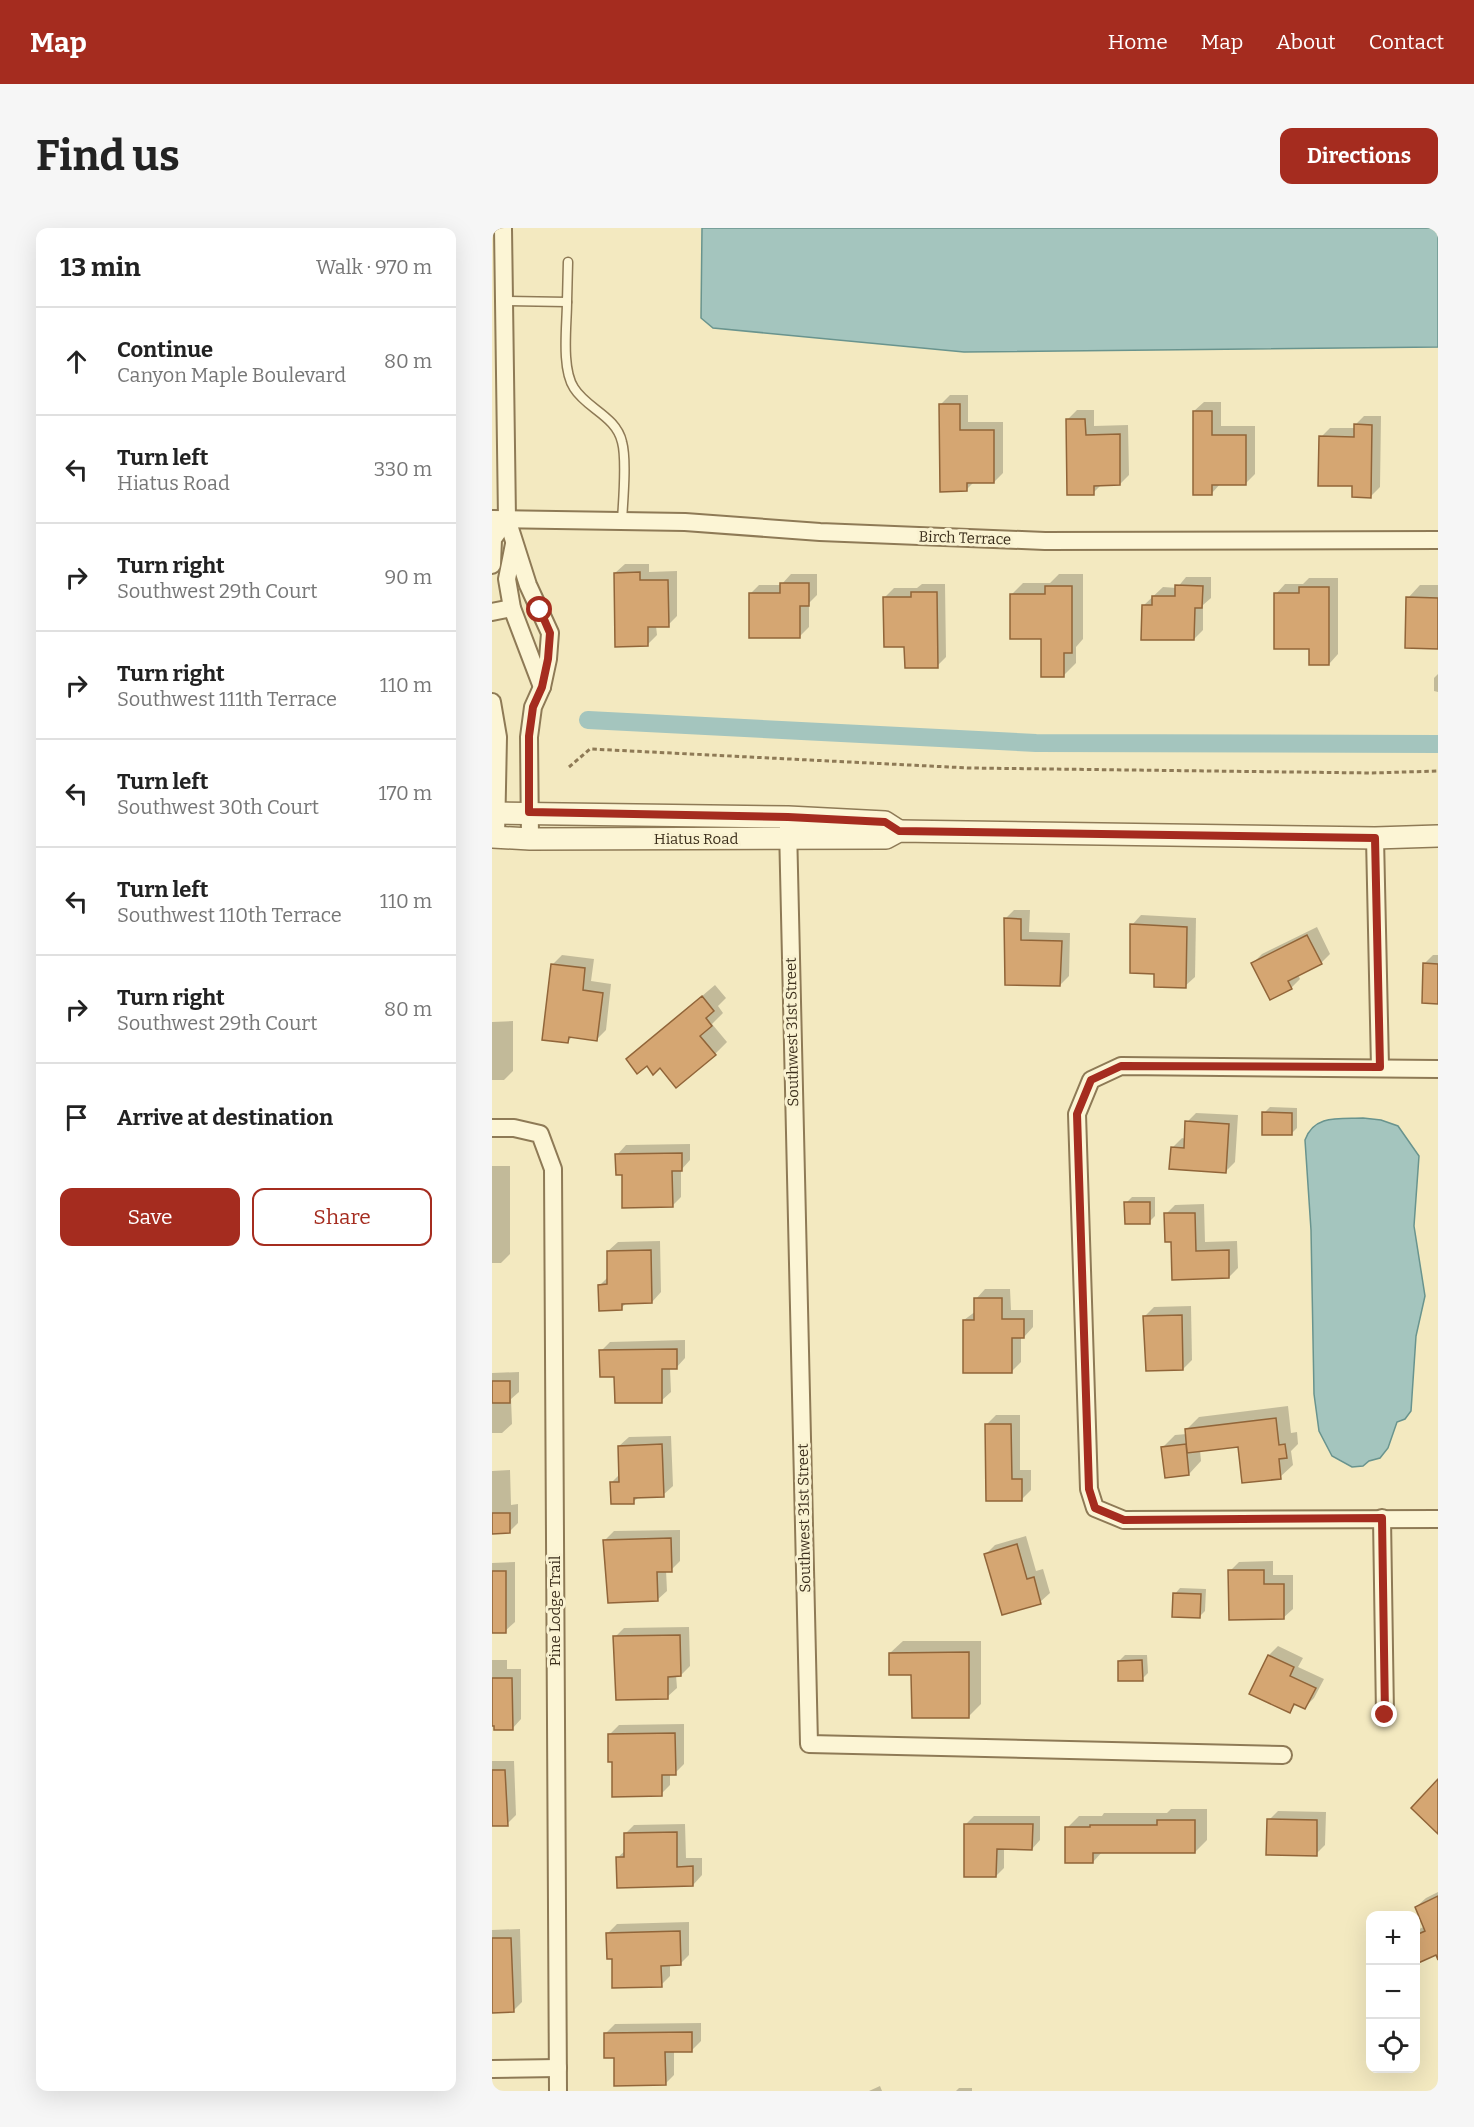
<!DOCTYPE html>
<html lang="en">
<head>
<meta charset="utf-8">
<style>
  :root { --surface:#fff; --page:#f6f6f6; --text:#222; --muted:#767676; --line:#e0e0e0; --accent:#a52c1f }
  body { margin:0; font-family:Bitter,serif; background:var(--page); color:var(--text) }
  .controls { position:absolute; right:18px; bottom:18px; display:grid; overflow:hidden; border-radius:12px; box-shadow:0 6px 24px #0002 }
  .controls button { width:54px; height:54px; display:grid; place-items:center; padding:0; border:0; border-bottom:2px solid var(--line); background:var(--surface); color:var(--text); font:30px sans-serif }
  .stop { position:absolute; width:18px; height:18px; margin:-14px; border:4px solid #a52c1f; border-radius:50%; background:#fff }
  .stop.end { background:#a52c1f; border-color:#fff; box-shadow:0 2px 6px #0008 }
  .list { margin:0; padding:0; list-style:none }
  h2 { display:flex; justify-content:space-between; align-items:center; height:78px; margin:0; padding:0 24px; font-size:26px }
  h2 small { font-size:20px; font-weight:400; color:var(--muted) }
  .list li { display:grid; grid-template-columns:39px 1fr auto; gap:18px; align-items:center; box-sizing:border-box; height:108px; padding:0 24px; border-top:2px solid var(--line) }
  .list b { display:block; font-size:22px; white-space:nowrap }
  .list p { margin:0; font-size:20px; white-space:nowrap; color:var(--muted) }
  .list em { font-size:20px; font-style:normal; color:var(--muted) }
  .actions { display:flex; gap:12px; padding:18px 24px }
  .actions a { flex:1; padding:14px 0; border:2px solid var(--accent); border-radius:12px; text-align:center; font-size:21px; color:var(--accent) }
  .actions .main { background:var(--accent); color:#fff }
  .icon { flex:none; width:33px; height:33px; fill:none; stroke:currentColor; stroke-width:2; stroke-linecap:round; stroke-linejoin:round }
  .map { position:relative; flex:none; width:946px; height:1863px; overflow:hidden; border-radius:12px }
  header { display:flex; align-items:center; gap:36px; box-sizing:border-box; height:84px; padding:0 30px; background:var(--accent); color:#fff }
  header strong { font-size:28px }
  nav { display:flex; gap:33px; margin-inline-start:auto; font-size:21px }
  .intro { display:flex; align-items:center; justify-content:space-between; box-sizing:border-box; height:144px; padding:0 36px }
  h1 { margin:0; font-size:42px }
  .button { padding:15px 27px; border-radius:12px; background:var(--accent); color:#fff; font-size:21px; font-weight:700 }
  main { display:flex; gap:36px; padding:0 36px }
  aside { flex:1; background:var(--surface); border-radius:12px; box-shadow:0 6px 24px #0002 }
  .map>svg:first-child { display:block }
  .water { fill:#a4c5be; stroke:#69948e; stroke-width:1.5 }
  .shadow { fill:#0003 }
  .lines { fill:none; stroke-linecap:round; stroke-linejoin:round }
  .canal { stroke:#a4c5be; stroke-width:18 }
  .building { fill:#d5a672; stroke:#916539; stroke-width:1.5 }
  .service-casing { stroke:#8e7a56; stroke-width:11 }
  .minor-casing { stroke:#8e7a56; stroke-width:20 }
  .tertiary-casing { stroke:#8e7a56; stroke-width:24 }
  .path { stroke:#8e7a56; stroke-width:3; stroke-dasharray:4.5 3; stroke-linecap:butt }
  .service { stroke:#fcf5d5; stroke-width:8 }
  .minor { stroke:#fcf5d5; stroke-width:16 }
  .tertiary { stroke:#fcf5d5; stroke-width:21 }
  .route { stroke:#a52c1f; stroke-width:8 }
  .labels { text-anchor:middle; stroke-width:6; stroke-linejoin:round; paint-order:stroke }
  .street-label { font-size:15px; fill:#3c2f1c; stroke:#f9f2d1 }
</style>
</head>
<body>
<header>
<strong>Map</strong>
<nav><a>Home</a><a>Map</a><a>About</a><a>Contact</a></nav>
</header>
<div class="intro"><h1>Find us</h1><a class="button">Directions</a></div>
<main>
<aside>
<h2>13 min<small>Walk · 970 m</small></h2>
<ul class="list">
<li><svg class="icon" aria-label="ahead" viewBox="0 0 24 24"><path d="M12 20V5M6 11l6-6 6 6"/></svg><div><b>Continue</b><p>Canyon Maple Boulevard</p></div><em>80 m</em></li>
<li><svg class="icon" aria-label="left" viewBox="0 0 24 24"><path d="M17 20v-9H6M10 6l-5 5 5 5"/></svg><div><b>Turn left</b><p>Hiatus Road</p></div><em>330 m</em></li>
<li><svg class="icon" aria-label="right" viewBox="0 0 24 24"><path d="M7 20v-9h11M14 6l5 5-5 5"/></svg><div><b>Turn right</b><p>Southwest 29th Court</p></div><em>90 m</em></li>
<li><svg class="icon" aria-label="right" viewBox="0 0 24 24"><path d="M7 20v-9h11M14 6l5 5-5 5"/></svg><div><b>Turn right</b><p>Southwest 111th Terrace</p></div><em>110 m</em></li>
<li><svg class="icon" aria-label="left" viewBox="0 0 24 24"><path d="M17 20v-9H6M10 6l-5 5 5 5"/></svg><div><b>Turn left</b><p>Southwest 30th Court</p></div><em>170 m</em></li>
<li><svg class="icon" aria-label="left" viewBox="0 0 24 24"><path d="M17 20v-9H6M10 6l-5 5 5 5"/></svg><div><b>Turn left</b><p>Southwest 110th Terrace</p></div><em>110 m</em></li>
<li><svg class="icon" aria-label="right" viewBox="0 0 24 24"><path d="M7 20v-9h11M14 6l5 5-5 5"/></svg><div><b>Turn right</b><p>Southwest 29th Court</p></div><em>80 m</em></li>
<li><svg class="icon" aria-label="arrive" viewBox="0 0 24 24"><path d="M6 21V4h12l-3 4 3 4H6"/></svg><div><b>Arrive at destination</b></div></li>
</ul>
<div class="actions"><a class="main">Save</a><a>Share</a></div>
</aside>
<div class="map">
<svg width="946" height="1863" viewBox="0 0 946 1863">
  <rect width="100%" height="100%" fill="#f3e9c0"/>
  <g class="water">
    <polygon points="210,0 946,0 946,119 472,124 221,100 209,90"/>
    <path d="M871 890 889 892 906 898 927 928 922 998 933 1068 924 1108 919 1183 913 1191 905 1194 896 1220 888 1230 877 1233 871 1238 860 1239 840 1228 827 1203 822 1166 819 1002 813 912C822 886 848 891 871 890Z"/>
  </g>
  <g class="shadow">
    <polygon points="458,167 476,167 476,194 511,194 511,245 502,254 482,254 474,262 449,176"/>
    <polygon points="712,174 729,174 729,198 763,198 763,246 754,255 729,255 720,265 702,183"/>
    <polygon points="585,182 602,182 602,198 636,197 637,247 628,256 610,256 601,265 575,192"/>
    <polygon points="872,188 889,188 888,259 879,268 862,257 829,209 838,200 863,200 863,197"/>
    <polygon points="133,336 157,336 157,344 185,343 185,388 176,397 164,398 165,407 155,417 123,345"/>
    <polygon points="299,346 325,346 325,367 317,375 317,399 308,408 258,366 267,357 289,357"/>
    <polygon points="567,346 591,346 591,411 584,419 584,435 571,448 550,409 519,367 531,355 558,355"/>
    <polygon points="694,349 719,349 719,370 711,377 711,402 702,411 651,378 671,359 685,360"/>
    <polygon points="817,350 846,350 846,426 837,436 819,420 784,366 793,356 811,356"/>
    <polygon points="430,356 453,356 454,429 445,438 414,417 393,369 402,360 425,360"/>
    <polygon points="928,357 946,357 946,420 916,370"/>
    <polygon points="946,446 946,464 942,463 942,450"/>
    <polygon points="522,682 538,682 537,704 578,705 577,748 568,757 514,755 513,691"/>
    <polygon points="649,687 704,690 703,749 693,758 664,744 640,697"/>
    <polygon points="825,699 838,726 829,735 806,747 808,751 799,760 761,735 770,726"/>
    <polygon points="70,727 102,731 99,753 119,756 114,802 105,811 81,808 76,813 61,736"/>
    <polygon points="941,727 946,727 946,774 932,736"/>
    <polygon points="223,757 234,770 226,778 231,785 220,796 235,814 223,826 169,838 136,831"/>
    <polygon points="21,793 21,843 12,852 0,852 0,794"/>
    <polygon points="778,879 805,880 805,900 799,906 772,885"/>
    <polygon points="704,885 746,887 743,934 734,943 680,920 690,910 694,911 695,894"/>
    <polygon points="198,916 198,932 189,942 189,969 180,978 131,945 125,927 134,917"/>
    <polygon points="0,938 18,938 18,1026 9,1035 0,1035"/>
    <polygon points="640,969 663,969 663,988 657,994 634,975"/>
    <polygon points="712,976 713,1014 745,1013 746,1040 737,1049 681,1012 674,986 683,977"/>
    <polygon points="168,1013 169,1064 160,1074 136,1074 129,1080 108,1057 117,1048 116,1023 126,1014"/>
    <polygon points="493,1061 518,1061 519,1082 541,1082 541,1099 532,1109 529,1109 529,1134 520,1143 472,1092 484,1083 484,1071"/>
    <polygon points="699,1078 700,1132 691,1141 653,1088 662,1079"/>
    <polygon points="193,1112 193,1130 184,1140 178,1140 179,1164 169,1173 124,1147 109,1123 118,1114"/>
    <polygon points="27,1144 27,1164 19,1171 20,1196 10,1205 0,1205 0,1145"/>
    <polygon points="796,1178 799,1205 805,1204 806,1216 799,1223 801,1237 788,1249 747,1217 708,1222 709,1233 697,1246 670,1220 683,1207 695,1206 694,1202 707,1189"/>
    <polygon points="504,1187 528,1187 528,1242 539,1242 539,1262 530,1271 496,1272 495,1196"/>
    <polygon points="179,1208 181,1258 171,1267 147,1269 141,1274 120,1254 128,1246 127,1218 137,1209"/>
    <polygon points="18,1242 19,1277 26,1276 26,1295 17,1304 0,1304 0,1243"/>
    <polygon points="188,1302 188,1333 179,1342 174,1342 175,1363 165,1372 113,1312 122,1303"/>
    <polygon points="534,1308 544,1343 551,1341 558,1365 548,1374 494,1326 503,1317"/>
    <polygon points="781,1333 781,1347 801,1347 801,1381 791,1390 738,1343 747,1334"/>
    <polygon points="23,1334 23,1394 13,1403 0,1404 0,1335"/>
    <polygon points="688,1360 714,1361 713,1383 707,1389 683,1366"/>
    <polygon points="197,1399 198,1438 189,1447 184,1447 185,1460 175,1469 123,1409 132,1400"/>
    <polygon points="411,1413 489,1413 489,1476 477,1488 421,1446 398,1425"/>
    <polygon points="786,1418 811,1430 806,1439 832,1451 822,1470 813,1479 805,1475 797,1483 759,1465 777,1427"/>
    <polygon points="633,1427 655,1427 656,1445 650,1451 627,1433"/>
    <polygon points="0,1432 15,1432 15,1441 29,1441 29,1491 20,1501 0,1496"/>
    <polygon points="192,1496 192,1536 183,1545 178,1545 178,1557 169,1566 121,1533 117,1507 127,1497"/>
    <polygon points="0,1533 22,1533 24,1587 15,1596 0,1596"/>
    <polygon points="679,1581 715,1581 715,1612 703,1624 610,1624 601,1634 575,1600 587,1588 610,1588 612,1585 675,1585"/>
    <polygon points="786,1583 834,1584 833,1617 824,1626 777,1592"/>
    <polygon points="482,1588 548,1588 548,1612 540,1621 512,1620 512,1640 504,1648 474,1596"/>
    <polygon points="193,1596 194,1630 210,1630 210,1647 201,1657 125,1630 134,1622 133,1606 142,1597"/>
    <polygon points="946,1664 946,1724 925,1733 924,1703 933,1698 924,1679 934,1670"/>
    <polygon points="197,1694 197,1727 188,1736 178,1736 178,1748 169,1757 121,1729 116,1705 125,1696"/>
    <polygon points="28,1701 30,1774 21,1783 0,1783 0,1702"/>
    <polygon points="209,1795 209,1813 199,1823 182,1823 182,1847 173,1856 123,1829 114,1805 123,1796"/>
    <polygon points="388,1858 390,1863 377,1863"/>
    <polygon points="467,1860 480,1860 480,1863 464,1863"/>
  </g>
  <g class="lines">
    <polyline class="canal" points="96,492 544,515 946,516"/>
  </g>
  <g class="building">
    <polygon points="447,176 468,176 468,202 502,202 502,255 475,255 475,263 448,264"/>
    <polygon points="701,183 720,183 720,207 754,207 754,257 720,257 720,267 701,267"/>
    <polygon points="574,191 593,191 594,207 628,206 628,257 602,258 602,267 575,267"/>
    <polygon points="862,196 880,197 879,270 860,269 860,258 826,258 827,208 862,209"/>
    <polygon points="148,344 148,352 176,352 177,399 156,399 156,418 123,419 122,345"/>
    <polygon points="288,355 317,355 317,378 308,378 308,410 257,410 257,365 288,365"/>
    <polygon points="683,357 711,358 710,380 703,380 702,412 649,412 650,377 660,377 660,368 683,368"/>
    <polygon points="553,358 580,358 580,425 572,425 572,449 549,449 549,411 518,411 518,366 553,366"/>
    <polygon points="807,359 837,359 837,437 817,437 817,421 782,421 782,365 807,365"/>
    <polygon points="419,364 445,364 446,440 413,440 412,419 392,419 391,369 419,369"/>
    <polygon points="914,369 946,370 946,421 913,420"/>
    <polygon points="512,690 529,691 529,712 570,713 568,758 513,757"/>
    <polygon points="638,696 695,699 694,760 662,759 662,746 638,745"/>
    <polygon points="815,707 830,736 796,753 800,761 778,772 759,735"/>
    <polygon points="931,735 946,736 946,776 930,775"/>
    <polygon points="59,736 93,740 91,762 111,765 105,813 77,809 76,815 50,812"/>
    <polygon points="210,768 222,783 214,790 220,798 208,808 224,827 184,860 168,840 161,847 155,838 145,846 134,831"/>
    <polygon points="770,884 800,885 800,907 770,907"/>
    <polygon points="693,893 737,896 734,945 677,941 679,919 692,920"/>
    <polygon points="190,925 190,943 180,943 181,979 130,980 130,947 124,947 123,926"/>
    <polygon points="632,974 658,974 658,996 633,996"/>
    <polygon points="672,985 703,985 704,1023 737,1022 737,1050 680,1052 679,1014 673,1014"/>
    <polygon points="159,1022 160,1075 130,1076 130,1082 107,1083 106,1057 115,1056 115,1023"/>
    <polygon points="482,1070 510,1070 510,1091 532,1091 532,1110 520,1110 520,1145 471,1145 471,1092 482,1092"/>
    <polygon points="690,1087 691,1142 654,1143 651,1088"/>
    <polygon points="185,1121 185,1141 170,1141 170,1175 123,1175 122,1149 108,1149 107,1122"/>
    <rect x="0" y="1153" width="18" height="22"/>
    <polygon points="784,1190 787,1217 793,1216 795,1230 787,1231 789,1251 750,1255 746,1219 695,1225 693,1201"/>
    <polygon points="493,1196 519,1196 520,1251 530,1251 530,1273 494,1273"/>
    <polygon points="170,1216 172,1269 142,1270 142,1276 119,1276 118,1254 127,1254 126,1218"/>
    <polygon points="694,1216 697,1247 673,1250 669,1219"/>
    <polygon points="0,1285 18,1285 18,1305 0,1306"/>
    <polygon points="179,1310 180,1344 165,1344 166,1373 116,1375 111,1312"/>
    <polygon points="525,1316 535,1351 542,1349 549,1376 510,1387 492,1326"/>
    <polygon points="736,1342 772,1342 772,1356 792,1356 792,1391 737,1392"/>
    <rect x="0" y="1343" width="14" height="62"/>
    <polygon points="681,1365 709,1366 708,1390 680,1389"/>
    <polygon points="188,1407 189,1448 176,1449 176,1471 124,1472 121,1408"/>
    <polygon points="477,1424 477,1490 420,1490 419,1447 397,1447 397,1425"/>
    <polygon points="776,1427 802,1439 798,1448 824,1460 813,1481 802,1476 798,1485 757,1466"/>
    <polygon points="650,1432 651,1453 626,1453 626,1433"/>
    <polygon points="0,1450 20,1450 21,1502 2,1502 2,1498 0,1498"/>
    <polygon points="183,1505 184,1547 170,1547 170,1568 120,1569 120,1534 116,1534 116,1506"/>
    <polygon points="0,1542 13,1542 16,1598 0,1598"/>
    <polygon points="946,1551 946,1606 919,1580"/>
    <polygon points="775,1591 825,1592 825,1628 774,1627"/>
    <polygon points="665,1592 703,1592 703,1625 601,1625 601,1635 573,1635 573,1599 598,1599 598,1597 665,1597"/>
    <polygon points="472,1596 541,1596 540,1622 505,1621 504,1649 472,1649"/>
    <polygon points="185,1604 185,1639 201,1638 201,1658 125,1660 124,1629 132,1629 132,1605"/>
    <polygon points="946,1668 946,1732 944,1727 924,1736 924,1707 933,1703 923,1679"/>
    <polygon points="188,1703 189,1737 169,1738 170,1759 120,1760 120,1731 115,1731 114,1705"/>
    <polygon points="0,1710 19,1710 22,1784 0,1785"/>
    <polygon points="200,1804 200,1824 173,1824 174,1857 122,1858 122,1830 112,1830 112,1805"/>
  </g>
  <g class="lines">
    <defs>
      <g id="service">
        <polyline points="12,73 75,74 76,34"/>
        <path d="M75 74C75 97 69 140 82 160 95 181 124 188 130 214 135 232 131 273 130 293"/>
      </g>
      <g id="minor">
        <polyline points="11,0 15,291 36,357 58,405 56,431 50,459 41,479 37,509 38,611"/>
        <polyline points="0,291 193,294 328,304 553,313 946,312"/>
        <polyline points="22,316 15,351 20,380 50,459"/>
        <polyline points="0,337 1,311 15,291"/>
        <polyline points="0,384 20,380"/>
        <polyline points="0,474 6,509 4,609"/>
        <polyline points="296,599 317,1516 791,1527"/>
        <polyline points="883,610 888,839"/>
        <polyline points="946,841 629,838 599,852 585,886 597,1261 603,1280 632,1292 946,1291"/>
        <polyline points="0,900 22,900 48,906 61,941 66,1863"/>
        <polyline points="890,1290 893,1487"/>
        <polyline points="0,1841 66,1840"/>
      </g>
      <g id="tertiary">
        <polyline points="0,585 296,589 393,594 407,603"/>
        <polyline points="0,609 38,611 394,610 407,603 883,610 946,608"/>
      </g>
    </defs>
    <use href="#service" class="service-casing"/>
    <use href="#minor" class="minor-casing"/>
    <use href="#tertiary" class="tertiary-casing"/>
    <polyline class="path" points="77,539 98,521 477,540 880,545 946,543"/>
    <use href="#service" class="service"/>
    <use href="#minor" class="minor"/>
    <use href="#tertiary" class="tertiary"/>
  </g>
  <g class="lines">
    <polyline class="route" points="48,382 58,405 56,431 50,459 41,479 37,508 37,584 296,589 393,594 407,603 883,610 888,839 629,838 599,852 585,886 597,1261 603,1280 632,1292 890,1290 893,1487"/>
  </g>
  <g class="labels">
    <g class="street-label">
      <text transform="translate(473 310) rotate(2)" y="5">Birch Terrace</text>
      <text x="204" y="616">Hiatus Road</text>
      <text transform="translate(300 804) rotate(-91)" y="5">Southwest 31st Street</text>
      <text transform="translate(312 1290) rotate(-91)" y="5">Southwest 31st Street</text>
      <text transform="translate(63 1383) rotate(-90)" y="5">Pine Lodge Trail</text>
    </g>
  </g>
</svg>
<div class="controls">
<button>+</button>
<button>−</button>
<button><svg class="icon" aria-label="locate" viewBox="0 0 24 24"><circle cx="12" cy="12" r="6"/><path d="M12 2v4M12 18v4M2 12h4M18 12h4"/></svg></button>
</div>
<div class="stop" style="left:48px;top:382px"></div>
<div class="stop end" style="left:893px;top:1487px"></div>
</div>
</main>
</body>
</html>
